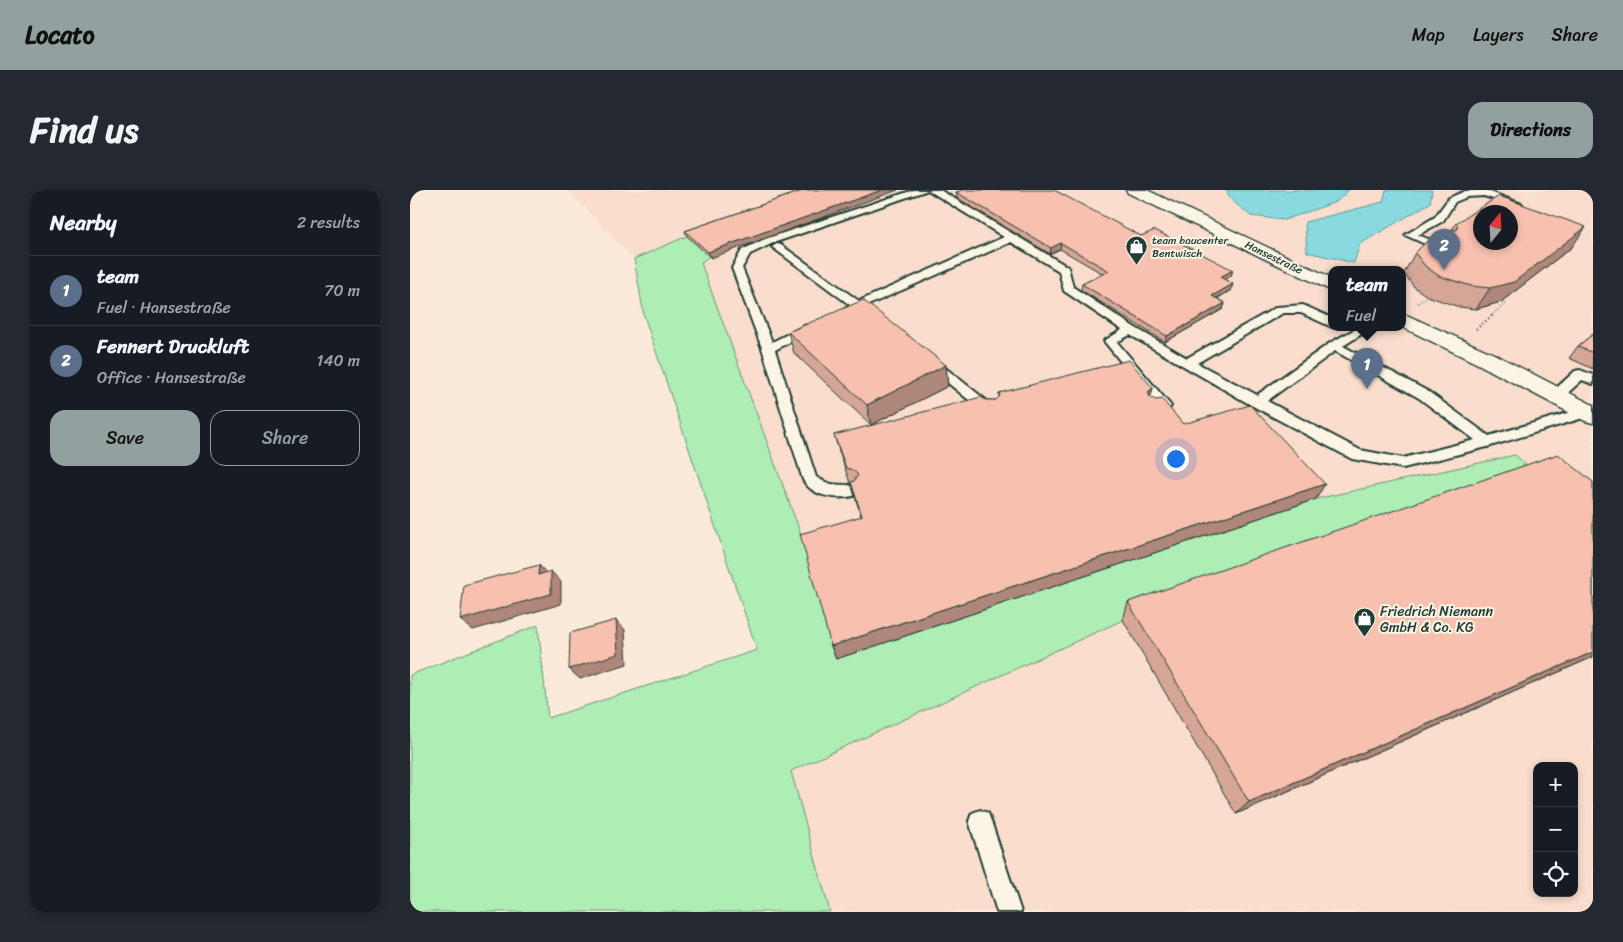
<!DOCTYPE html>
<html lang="en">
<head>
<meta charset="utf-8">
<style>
  :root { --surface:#171b24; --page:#242831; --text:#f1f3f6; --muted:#9ea1a6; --line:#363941; --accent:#92a19f }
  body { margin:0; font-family:Sriracha,sans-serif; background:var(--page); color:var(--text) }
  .controls { position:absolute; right:15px; bottom:15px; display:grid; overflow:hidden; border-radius:10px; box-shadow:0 2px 8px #0003 }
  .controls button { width:45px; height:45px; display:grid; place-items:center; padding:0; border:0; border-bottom:1px solid var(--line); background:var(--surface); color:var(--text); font:25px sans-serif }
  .compass { position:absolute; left:1063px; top:15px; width:45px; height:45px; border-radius:50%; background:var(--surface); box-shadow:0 2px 8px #0003; rotate:18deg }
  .you { position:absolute; left:765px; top:268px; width:18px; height:18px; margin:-12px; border:4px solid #fff; border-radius:50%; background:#1a73e8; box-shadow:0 0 0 8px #1a73e833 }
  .badge { display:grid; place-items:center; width:32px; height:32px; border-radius:50%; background:var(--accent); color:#fff; font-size:16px; font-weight:700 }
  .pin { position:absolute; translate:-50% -41px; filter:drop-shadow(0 1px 2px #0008) }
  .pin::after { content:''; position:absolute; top:26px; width:18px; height:15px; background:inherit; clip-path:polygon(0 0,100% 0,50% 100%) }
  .popup { position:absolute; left:918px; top:76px; width:78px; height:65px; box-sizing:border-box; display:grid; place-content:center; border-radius:10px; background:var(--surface); filter:drop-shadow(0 1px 4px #0005); font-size:16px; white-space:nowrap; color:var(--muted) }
  .popup b { font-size:19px; color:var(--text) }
  .popup::after { content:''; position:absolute; left:50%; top:100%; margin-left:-10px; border:10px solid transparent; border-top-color:var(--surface) }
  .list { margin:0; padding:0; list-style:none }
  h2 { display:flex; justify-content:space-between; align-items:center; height:65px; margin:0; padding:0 20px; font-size:21px }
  h2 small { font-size:16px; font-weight:400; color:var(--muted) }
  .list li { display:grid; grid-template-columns:32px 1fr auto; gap:15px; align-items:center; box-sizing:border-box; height:70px; padding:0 20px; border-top:1px solid var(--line) }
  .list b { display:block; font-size:19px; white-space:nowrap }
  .list p { margin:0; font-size:16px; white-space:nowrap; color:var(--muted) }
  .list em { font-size:16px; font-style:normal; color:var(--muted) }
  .actions { display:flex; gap:10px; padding:15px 20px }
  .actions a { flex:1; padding:11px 0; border:1px solid var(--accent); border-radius:15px; text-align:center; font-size:18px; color:var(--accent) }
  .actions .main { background:var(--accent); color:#111 }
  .icon { flex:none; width:28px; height:28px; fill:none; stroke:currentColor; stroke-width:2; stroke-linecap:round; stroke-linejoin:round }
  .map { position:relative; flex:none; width:1183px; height:722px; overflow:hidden; border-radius:15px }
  header { display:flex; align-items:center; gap:30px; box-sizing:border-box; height:70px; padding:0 25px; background:var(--accent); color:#111 }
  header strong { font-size:24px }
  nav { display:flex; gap:28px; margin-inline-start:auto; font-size:18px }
  .intro { display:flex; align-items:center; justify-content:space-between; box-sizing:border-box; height:120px; padding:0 30px }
  h1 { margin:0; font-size:35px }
  .button { padding:12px 22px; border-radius:15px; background:var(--accent); color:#111; font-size:18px; font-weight:700 }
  main { display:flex; gap:30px; padding:0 30px }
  aside { flex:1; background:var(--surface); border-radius:15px; box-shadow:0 2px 8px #0003 }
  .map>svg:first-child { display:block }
  .built { fill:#faddcd; fill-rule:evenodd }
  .green { fill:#aeedb4; stroke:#669574 }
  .water { fill:#88dadf; stroke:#5e9b9b }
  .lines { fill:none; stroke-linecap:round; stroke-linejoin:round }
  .service-casing { stroke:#1f3d34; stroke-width:4 }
  .tertiary-casing { stroke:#1f3d34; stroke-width:3 }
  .path-far1 { stroke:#1f3d34; stroke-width:2; stroke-dasharray:0.5 2.5; stroke-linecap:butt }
  .path { stroke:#1f3d34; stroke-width:2.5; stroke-dasharray:1 3; stroke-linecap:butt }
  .service { fill:#fcf5e5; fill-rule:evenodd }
  .tertiary { fill:#fcf5e5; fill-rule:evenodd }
  .wall { fill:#d5a596; stroke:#1f3d34 }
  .shaded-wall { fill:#ae867a; stroke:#1f3d34 }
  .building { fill:#f8c0ae; stroke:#1f3d34; fill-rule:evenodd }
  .labels { text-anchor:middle; stroke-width:4; stroke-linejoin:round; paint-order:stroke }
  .far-poi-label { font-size:11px; fill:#1f3d34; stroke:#fcf5e5; text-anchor:start }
  .far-street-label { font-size:11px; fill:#1f3d34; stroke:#fcf5e5 }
  .poi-label { font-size:14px; fill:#1f3d34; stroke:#fcf5e5; text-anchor:start }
</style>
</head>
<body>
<header>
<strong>Locato</strong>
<nav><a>Map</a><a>Layers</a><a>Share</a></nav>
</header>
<div class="intro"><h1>Find us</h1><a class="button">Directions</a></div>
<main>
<aside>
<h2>Nearby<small>2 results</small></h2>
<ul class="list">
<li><span class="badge" style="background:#5c6f8a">1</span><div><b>team</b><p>Fuel · Hansestraße</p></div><em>70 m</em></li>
<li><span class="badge" style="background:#5c6f8a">2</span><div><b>Fennert Druckluft</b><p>Office · Hansestraße</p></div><em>140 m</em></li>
</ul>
<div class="actions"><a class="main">Save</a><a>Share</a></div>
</aside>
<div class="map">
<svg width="1183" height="722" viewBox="0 0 1183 722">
  <rect width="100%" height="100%" fill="#fbeada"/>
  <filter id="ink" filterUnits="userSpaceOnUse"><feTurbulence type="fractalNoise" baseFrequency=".02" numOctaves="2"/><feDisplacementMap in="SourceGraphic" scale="10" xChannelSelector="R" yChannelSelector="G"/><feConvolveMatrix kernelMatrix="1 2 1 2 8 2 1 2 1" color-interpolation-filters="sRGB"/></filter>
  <g filter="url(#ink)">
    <path class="built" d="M158 0H1183V722H349L347 461 234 126 224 69ZM1070 22H1100V52H1070ZM922 80H992V138H922ZM1127 576H1164V703H1127Z"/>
    <polygon class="green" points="277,46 299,66 291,73 396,358 426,469 906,309 1105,265 1128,285 713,430 381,581 420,722 0,722 0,485 128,435 138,528 347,460 234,126 224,69"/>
    <g class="water">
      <polygon points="816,0 939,0 926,12 874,30 841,26 820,9"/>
      <polygon points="976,0 1022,0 1020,13 950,54 944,73 897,62 895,32 973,12"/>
    </g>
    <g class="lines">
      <defs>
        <g id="service">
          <path d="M504 0H518L363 53 340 64 332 78 362 152 394 136 398 135 404 139 365 160 406 287C426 300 429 291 447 297L450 301 447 305C430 310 403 308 393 290L352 158 322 78 332 60 355 49Z"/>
          <path d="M518 0H530L658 77 663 97 724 137 777 168 867 117 893 115 922 128V137L891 123H873L787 173 847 205 920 153 947 138H961L933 156 1019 202 1079 246 1178 217 1183 219V225L1077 257 993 278 942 269 841 215 720 145 707 152 761 216 759 219 743 224 738 222 736 219 738 216 745 214 694 151 712 140 654 101 649 81 601 52 456 116 468 126 462 130 447 121H437L435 119 440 115 362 57 367 54 371 55 449 111 594 47ZM925 161 1009 208 1065 250 993 268 950 260 857 211Z"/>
          <polygon points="1075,0 1112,14 1107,17 1074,6 1057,7 1045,12 1033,31 1008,45 1034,55 1035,57 1034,59 1026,59 995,45 1025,27 1039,8 1055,1"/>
          <polygon points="520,168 524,169 586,218 588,221 586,224 576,224 516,175 514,172 516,169"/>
          <polygon points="1170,180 1183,185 1183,194 1172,190 1151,209 1141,209 1139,206 1141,203 1165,181"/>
          <polygon points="570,620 578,623 581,631 611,722 587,722 559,631 562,623"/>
        </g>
        <g id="tertiary">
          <polygon points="716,0 737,0 922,88 922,101 718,3"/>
          <polygon points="992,123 1084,164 1183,215 1183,233 1175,231 1068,174 992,137"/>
        </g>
      </defs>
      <use href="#service" class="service-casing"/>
      <use href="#tertiary" class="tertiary-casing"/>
      <g class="path-far1">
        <polyline points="1008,113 1017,106"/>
        <polyline points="1081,126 1095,114 1091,112"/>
      </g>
      <polyline class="path" points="1066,139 1083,125"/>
      <use href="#service" class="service"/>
      <use href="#tertiary" class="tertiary"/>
    </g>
    <g class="wall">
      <polygon points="395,0 301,68 277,46 275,41"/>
      <polygon points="546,2 731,46 821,86 814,89 821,100 807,109 815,113 813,119 755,152 671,100 672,94 693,84 650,59 640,64 547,8"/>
      <polygon points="1046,33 1162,57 1091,112 1066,119 1049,117 1017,106 1004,97 994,83 1005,63 1042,40"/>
      <polygon points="378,142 536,175 538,196 461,235 384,163"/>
      <polygon points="1183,144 1183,179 1159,168 1168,156"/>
      <polygon points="743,198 740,207 773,234 906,309 426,469 421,456 451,326 441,294 440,293 429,261 424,245 576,210 586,210 589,207 589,203"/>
      <polygon points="1183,292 1183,467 826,624 713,430 718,412"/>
    </g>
    <g class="shaded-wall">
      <polygon points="472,0 488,0 301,68 298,62"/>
      <polygon points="1176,37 1162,57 1091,112 1066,119 1080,98"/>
      <polygon points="651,53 650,59 640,64 641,58"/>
      <polygon points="823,80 821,86 808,93 810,87"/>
      <polygon points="823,94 821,100 800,112 802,106"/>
      <polygon points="815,113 813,119 755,152 757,146"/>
      <polygon points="536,175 538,196 461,235 457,215"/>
      <polygon points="743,198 739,214 738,202"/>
      <polygon points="915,294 906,309 426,469 421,456"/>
      <polygon points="129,375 139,386 128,385"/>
      <polygon points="141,381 151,392 151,414 63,440 50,430"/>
      <polygon points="206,430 215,440 217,474 170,489 159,479"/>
      <polygon points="1183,462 1183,467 826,624 839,612"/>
    </g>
    <g class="building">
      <polygon points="395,0 472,0 298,62 275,41"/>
      <polygon points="552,0 644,0 731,46 745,40 823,80 810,87 823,94 802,106 815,113 757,146 672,94 699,81 651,53 641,58 546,2"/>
      <path d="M1089 6 1176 37 1104 92 1080 98 1061 96 1029 86 1015 76 1005 63 1014 54 1035 40H1047L1048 36 1046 33ZM1070 22H1100V52H1070Z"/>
      <polygon points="453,110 536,175 457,215 378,142"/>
      <polygon points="1183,144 1183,163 1168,156"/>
      <polygon points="719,170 743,198 738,202 740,207 746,210 752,209 773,234 840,215 915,294 421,456 390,344 452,326 441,292 444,291 448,285 443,280 436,278 424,245 571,207 576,210 586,210 590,206 589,203"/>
      <polygon points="1148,264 1183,292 1183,462 839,612 718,412"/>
      <polygon points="129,375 128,385 141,381 141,404 50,430 54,395"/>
      <polygon points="206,430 208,464 159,479 160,443"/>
    </g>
  </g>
  <defs>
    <symbol id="shop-pin" viewBox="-11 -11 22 30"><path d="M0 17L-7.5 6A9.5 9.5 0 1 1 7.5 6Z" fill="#1f3d34" stroke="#fcf5e5"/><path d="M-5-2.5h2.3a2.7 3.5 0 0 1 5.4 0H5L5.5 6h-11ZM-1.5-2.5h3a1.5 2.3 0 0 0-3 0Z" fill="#fff"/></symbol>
  </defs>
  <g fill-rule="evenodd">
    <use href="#shop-pin" x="714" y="44" width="25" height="34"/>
    <use href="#shop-pin" x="942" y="416" width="25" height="34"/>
  </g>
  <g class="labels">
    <g class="far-poi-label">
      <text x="742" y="54">team baucenter<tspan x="742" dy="13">Bentwisch</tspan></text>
    </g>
    <g class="far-street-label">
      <text transform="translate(864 67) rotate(26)" y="4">Hansestraße</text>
    </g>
    <g class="poi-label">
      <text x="970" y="426">Friedrich Niemann<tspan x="970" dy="16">GmbH &amp; Co. KG</tspan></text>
    </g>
  </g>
</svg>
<div class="controls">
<button>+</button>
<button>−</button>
<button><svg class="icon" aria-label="locate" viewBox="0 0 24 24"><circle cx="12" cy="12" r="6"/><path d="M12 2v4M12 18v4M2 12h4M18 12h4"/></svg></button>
</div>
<svg class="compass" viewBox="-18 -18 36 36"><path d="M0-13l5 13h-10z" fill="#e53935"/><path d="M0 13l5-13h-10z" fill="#9ea1a6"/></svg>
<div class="you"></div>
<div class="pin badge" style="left:957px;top:199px;background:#5c6f8a">1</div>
<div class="popup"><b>team</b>Fuel</div>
<div class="pin badge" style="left:1034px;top:80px;background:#5c6f8a">2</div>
</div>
</main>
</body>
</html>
